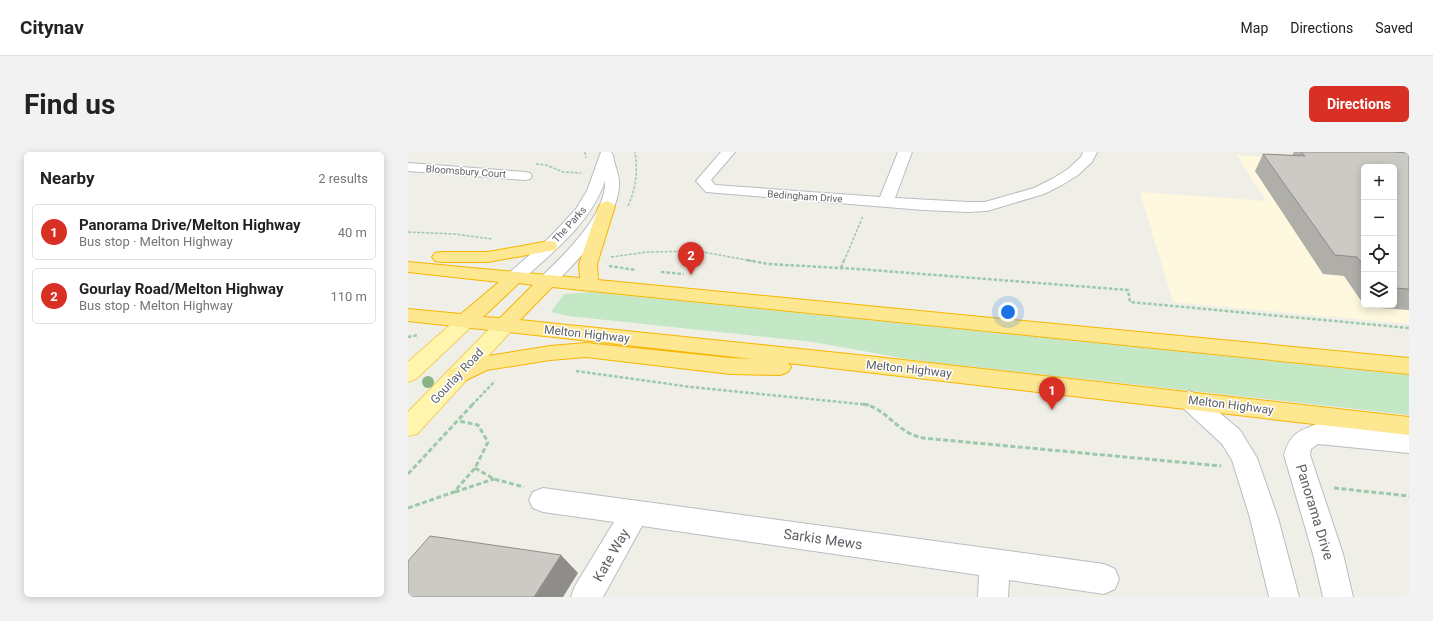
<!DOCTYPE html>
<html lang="en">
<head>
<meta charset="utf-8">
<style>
  :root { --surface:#fff; --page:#f2f2f2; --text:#222; --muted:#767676; --line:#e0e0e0; --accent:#d93025 }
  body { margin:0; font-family:Roboto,sans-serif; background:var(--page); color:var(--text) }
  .controls { position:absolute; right:12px; top:12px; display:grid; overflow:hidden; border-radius:6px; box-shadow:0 2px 10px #0003 }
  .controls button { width:36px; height:36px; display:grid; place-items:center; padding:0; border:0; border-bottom:1px solid var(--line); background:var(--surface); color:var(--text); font:20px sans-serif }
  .you { position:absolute; left:600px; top:160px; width:14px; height:14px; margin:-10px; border:3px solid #fff; border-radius:50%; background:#1a73e8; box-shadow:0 0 0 6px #1a73e833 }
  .badge { display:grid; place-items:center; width:26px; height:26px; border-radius:50%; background:var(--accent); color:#fff; font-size:13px; font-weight:700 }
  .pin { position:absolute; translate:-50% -33px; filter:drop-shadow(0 1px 2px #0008) }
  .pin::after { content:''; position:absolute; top:21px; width:14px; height:12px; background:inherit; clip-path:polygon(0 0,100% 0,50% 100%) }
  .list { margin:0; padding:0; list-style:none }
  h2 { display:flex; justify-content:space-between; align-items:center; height:52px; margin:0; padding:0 16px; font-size:17px }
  h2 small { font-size:13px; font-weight:400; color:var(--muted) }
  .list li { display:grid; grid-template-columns:26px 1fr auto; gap:12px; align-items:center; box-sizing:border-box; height:56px; margin:0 8px 8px; padding:0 8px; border:1px solid var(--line); border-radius:6px }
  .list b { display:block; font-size:15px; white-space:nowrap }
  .list p { margin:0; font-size:13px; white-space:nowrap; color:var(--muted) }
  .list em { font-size:13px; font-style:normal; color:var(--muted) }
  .icon { flex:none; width:22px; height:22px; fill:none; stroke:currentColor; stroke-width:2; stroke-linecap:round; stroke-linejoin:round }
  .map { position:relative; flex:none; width:1001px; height:445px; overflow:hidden; border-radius:6px }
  header { display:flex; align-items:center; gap:24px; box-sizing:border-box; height:56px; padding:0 20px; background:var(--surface); border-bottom:1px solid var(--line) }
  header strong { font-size:19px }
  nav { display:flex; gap:22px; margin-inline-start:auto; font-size:14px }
  .intro { display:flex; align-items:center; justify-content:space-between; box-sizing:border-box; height:96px; padding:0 24px }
  h1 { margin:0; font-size:28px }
  .button { padding:10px 18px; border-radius:6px; background:var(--accent); color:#fff; font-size:14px; font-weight:700 }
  main { display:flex; gap:24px; padding:0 24px }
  aside { flex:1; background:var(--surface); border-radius:6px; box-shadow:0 2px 10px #0003 }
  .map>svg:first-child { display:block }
  .commercial { fill:#fef8de; fill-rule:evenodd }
  .green { fill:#c4e8c5 }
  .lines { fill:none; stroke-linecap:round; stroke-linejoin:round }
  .minor-casing { stroke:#b9bcc0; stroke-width:2 }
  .major-casing { stroke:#f2cf5e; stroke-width:2 }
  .highway-casing { stroke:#f7b500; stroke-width:2 }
  .path-far2 { stroke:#9dc9ab; stroke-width:1.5; stroke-dasharray:3 1.5; stroke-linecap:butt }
  .path-far1 { stroke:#9dc9ab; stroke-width:2.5; stroke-dasharray:3.5 2; stroke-linecap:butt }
  .path { stroke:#9dc9ab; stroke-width:3; stroke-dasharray:5 2.5; stroke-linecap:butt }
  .minor { fill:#fff; fill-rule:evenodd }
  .major { fill:#fff5ad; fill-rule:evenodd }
  .highway { fill:#fde791; fill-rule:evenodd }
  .tree { fill:#88b288 }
  .wall { fill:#afaea9 }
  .shaded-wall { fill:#8f8d89 }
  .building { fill:#cccac4; stroke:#8f8d89 }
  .labels { text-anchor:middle; stroke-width:3; stroke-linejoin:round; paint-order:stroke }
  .far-street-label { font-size:10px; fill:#5e6267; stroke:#fff }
  .street-label { font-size:12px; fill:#5e6267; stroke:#fff }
  .near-street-label { font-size:14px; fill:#5e6267; stroke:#fff }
</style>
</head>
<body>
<header>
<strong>Citynav</strong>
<nav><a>Map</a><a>Directions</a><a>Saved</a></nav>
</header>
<div class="intro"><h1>Find us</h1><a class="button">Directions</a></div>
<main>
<aside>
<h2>Nearby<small>2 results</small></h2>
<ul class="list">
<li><span class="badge">1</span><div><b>Panorama Drive/Melton Highway</b><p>Bus stop · Melton Highway</p></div><em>40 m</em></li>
<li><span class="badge">2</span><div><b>Gourlay Road/Melton Highway</b><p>Bus stop · Melton Highway</p></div><em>110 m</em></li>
</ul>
</aside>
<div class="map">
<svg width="1001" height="445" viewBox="0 0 1001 445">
  <rect width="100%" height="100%" fill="#f0efe7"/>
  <path class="commercial" d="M829 3 1001 14V172L765 150 732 40 858 49ZM956 15H986V153H956Z"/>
  <polygon class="green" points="183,140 1001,223 1001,263 531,211 499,207 405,190 160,164 143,160 156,142"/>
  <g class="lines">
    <defs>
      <g id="minor">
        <path d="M193 0H203L205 3C206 13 212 23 211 33 211 66 169 110 146 132L140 133 134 132 131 128 134 124C156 103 199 62 197 29 182 72 146 99 113 129L107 130 101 129 98 125 101 121 141 86 168 57 179 39Z"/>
        <polygon points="313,0 327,0 303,28 307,33 472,45 490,0 504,0 487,46 560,50 577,50 626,36 644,27 660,17 673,5 675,0 689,0 684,10 670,23 654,33 636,42 579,59 560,60 515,58 298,40 288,29"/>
        <polygon points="0,11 117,20 122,21 124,24 122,27 117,28 0,19"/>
        <polygon points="781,239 789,242 832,278 849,306 870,366 891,445 861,445 842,366 824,308 814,292 773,254 769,248 773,242"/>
        <path d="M909 272 1001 281V301L910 292 903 297 902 303 935 402 945 445H915L905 402 876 303C882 282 890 279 909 272Z"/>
        <polygon points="135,336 696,412 707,417 711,427 707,437 696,442 601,428 600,445 570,445 571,423 234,374 195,445 163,445 167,434 206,370 135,360 125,356 121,348 125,340"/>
      </g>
      <g id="major">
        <polygon points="58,163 65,165 68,169 65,173 8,227 0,230 0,210 51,165"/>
        <polygon points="97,167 104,168 107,173 104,178 9,282 0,284 0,260 90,168"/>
      </g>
      <g id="highway">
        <path d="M199 49 204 51 207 54 189 112 190 128 1001 206V222L144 135 112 168 469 205 1001 265V283L380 211 383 215 380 220 372 223 322 222 178 205 142 208 79 218 50 232 42 230 39 224 42 218 74 205 142 194 178 191 322 206 345 207 0 169V157L53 162 91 130 0 120V110L172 126 171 112 191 54 194 51ZM111 131 125 133 92 166 75 165Z"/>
        <polygon points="141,89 147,90 149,94 147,98 80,110 33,110 27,109 24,105 27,101 33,100 80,100"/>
      </g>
    </defs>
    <use href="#minor" class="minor-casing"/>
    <use href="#major" class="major-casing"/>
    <use href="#highway" class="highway-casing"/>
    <g class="path-far2">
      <polyline points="177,0 178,6"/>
      <polyline points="128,12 138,13 155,20 173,21"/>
      <path d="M220 54C228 37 230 19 227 0"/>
      <polyline points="0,80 46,82 84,87"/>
      <polyline points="203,105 239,100 290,99 344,109"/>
      <polyline points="436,109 455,64"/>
    </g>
    <g class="path-far1">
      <polyline points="339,108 360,112 450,117 720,138 722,150 1001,176"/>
      <polyline points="201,114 228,118"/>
      <polyline points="433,116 436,108"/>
      <polyline points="253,120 276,122"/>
      <polyline points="0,185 10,183"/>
      <polyline points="168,219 283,235 462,253"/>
      <polyline points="64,253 87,229"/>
    </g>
    <g class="path">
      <path d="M455 252C470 254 481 267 492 275 499 281 507 284 515 286L813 314"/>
      <polyline points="67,316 86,327 116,335"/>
      <polyline points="0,322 65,252"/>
      <polyline points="926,336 1001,344"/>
      <polyline points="47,340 86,327"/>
      <polyline points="0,356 46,340 67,316 80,290 70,273 51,269"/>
    </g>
    <use href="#minor" class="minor"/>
    <use href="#major" class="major"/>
    <use href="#highway" class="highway"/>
  </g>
  <circle class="tree" cx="20" cy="230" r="6"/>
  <polygon class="wall" points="886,0 985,0 1001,1 1001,158 957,155 956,153 986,153 986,15 956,15 956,153 936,124 915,122 847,19 855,2 884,3"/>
  <polygon class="shaded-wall" points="153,403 170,421 155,445 126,445"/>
  <g class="building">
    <polygon points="893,0 985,0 1001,1 1001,137 986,136 986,15 956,15 956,114 949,105 927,103 855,2 897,4"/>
    <polygon points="22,384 153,403 126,445 0,445 0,409"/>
  </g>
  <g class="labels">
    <g class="far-street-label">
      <text transform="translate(58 19) rotate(4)" y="4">Bloomsbury Court</text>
      <text transform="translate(397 44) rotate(4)" y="4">Bedingham Drive</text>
      <text transform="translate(161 72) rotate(-48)" y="4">The Parks</text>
    </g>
    <g class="street-label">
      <text transform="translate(179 182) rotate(6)" y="4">Melton Highway</text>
      <text transform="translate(501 217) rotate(6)" y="4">Melton Highway</text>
      <text transform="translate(49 224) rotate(-47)" y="4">Gourlay Road</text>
      <text transform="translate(823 253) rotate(7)" y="4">Melton Highway</text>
    </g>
    <g class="near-street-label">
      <text transform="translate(907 360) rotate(73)" y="5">Panorama Drive</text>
      <text transform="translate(415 387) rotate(8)" y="5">Sarkis Mews</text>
      <text transform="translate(203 403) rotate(-60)" y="5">Kate Way</text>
    </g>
  </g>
</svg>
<div class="controls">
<button>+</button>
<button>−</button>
<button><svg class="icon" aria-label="locate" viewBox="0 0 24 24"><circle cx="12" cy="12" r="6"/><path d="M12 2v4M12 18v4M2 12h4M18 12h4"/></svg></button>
<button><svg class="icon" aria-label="layers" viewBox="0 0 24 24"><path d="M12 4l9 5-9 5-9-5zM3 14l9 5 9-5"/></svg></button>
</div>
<div class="you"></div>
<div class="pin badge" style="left:644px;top:258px">1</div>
<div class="pin badge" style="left:283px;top:123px">2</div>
</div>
</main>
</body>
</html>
